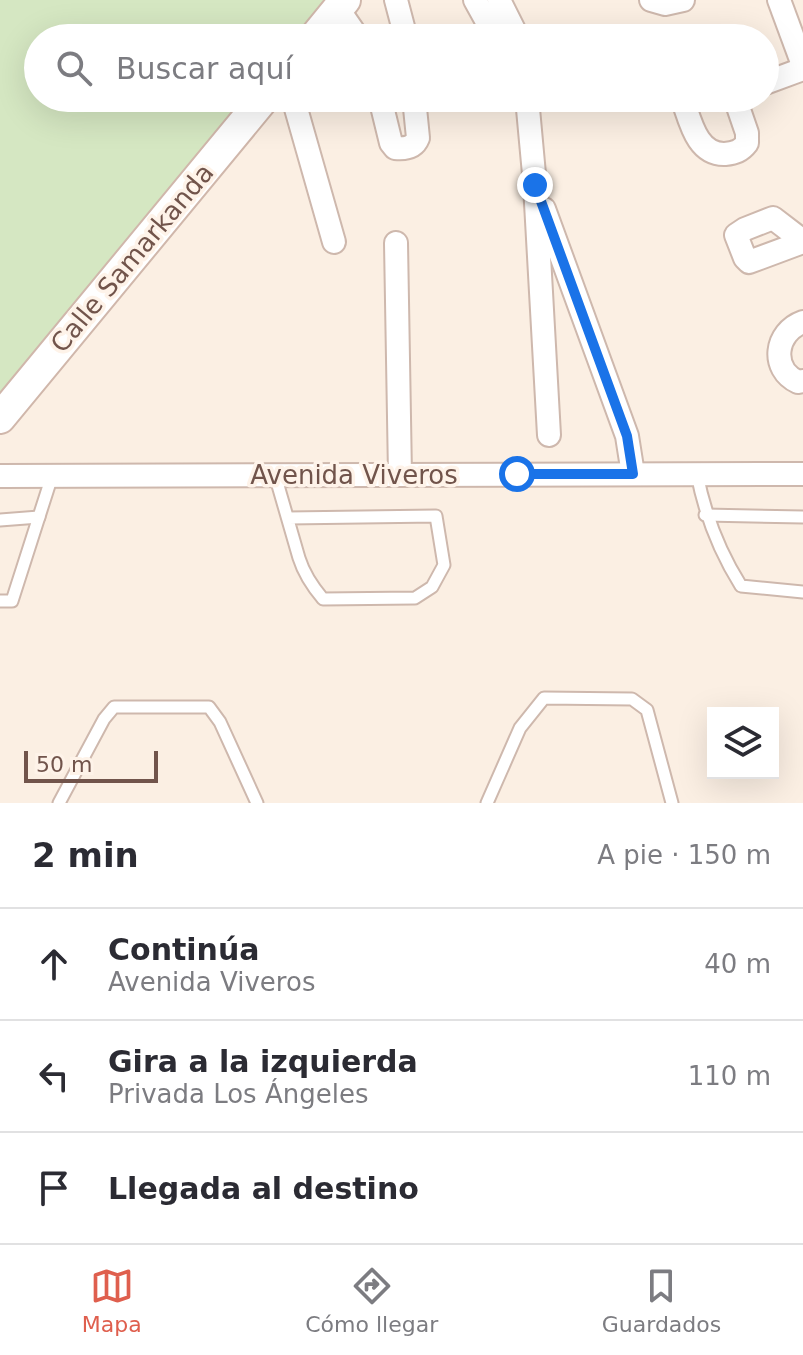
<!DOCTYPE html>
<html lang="es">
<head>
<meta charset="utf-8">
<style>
  :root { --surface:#fff; --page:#f2f2f3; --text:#2b2b33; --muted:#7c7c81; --line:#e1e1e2; --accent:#df5f4e }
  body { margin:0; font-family:"DejaVu Sans",sans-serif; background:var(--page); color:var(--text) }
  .controls { position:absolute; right:24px; bottom:24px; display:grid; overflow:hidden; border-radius:0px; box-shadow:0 8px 32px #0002 }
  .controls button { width:72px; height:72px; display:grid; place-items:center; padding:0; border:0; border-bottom:2px solid var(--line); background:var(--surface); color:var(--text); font:40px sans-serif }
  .scale { position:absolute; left:24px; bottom:20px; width:134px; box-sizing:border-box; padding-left:8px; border:4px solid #71544b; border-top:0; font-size:22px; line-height:28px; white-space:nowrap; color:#71544b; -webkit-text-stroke:6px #fef3e9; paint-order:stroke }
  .stop { position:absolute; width:24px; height:24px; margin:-18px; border:6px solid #1a73e8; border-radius:50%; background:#fff }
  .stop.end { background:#1a73e8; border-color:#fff; box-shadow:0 2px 8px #0008 }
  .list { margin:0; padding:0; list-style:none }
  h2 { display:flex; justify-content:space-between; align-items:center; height:104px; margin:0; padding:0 32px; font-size:34px }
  h2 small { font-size:26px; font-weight:400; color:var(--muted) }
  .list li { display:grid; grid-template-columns:52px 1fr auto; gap:24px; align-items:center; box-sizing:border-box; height:112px; padding:0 32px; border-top:2px solid var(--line) }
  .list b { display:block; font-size:30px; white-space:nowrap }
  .list p { margin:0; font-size:26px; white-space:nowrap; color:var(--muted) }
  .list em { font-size:26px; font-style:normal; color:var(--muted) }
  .icon { flex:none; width:44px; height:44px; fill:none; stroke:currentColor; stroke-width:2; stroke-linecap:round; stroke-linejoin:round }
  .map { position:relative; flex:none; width:803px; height:803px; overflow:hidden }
  .search { position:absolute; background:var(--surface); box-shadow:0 8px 32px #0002; left:24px; right:24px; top:24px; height:88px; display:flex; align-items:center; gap:20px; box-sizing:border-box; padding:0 28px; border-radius:44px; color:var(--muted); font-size:30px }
  .sheet { height:440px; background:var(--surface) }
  nav { display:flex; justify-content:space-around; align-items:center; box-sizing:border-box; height:112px; border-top:2px solid var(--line); background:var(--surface); font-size:22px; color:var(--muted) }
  nav a { display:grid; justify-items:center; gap:4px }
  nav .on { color:var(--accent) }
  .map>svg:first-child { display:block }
  .green { fill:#d5e7c2 }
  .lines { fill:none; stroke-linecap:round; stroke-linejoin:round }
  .lane-casing { stroke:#ceb8ad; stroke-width:15 }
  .street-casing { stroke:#ceb8ad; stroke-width:26 }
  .secondary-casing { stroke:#d0b7ab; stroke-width:34 }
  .lane { stroke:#fff; stroke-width:11 }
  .street { stroke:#fff; stroke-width:22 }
  .secondary { stroke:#fff; stroke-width:30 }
  .route { stroke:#1a73e8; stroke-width:10 }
  .labels { text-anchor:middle; stroke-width:7; stroke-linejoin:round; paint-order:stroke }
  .street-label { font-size:26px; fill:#71544b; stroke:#fef3e9 }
</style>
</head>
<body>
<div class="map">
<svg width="803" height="803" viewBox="0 0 803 803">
  <rect width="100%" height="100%" fill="#fbefe3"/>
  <polygon class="green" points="0,0 345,0 314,38 38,38 38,98 264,98 0,398"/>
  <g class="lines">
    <defs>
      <g id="lane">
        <path d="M697 474C705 515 719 551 741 586L803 592"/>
        <path d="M275 475 299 558C304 574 312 586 323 599L415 598 432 587 444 565 436 516 288 518"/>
        <polyline points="705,515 803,517"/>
        <polyline points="0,520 39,517"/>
        <polyline points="0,601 12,601 52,476"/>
        <polyline points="59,803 104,719 114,707 209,707 220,722 257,803"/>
        <polyline points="487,803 520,728 544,698 632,699 647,710 672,803"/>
      </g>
      <g id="street">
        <polyline points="396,0 406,38"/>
        <polyline points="475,0 496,38"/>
        <polyline points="499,0 518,38"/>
        <polyline points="651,0 665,4 683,0"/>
        <polyline points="779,0 803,65"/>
        <polyline points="338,9 358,38"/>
        <polyline points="765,83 803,69"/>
        <polyline points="293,98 334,242"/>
        <path d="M380 98 391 143 395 148C405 149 414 148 418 138L414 98"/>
        <polyline points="527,98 535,185 549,435"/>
        <path d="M682 98C690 119 696 155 725 154 735 153 741 151 747 143V133L735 98"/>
        <polyline points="544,209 627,436 633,474"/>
        <polyline points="803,241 773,218 745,229 736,235 745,258 749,262 803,242"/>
        <polyline points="396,243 400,475"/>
        <path d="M803 322C775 332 770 369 798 382L803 381"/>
        <polyline points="0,476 803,474"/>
      </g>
      <g id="secondary">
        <polyline points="314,38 345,0"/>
        <polyline points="0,418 264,98"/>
      </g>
    </defs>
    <use href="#lane" class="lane-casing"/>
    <use href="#street" class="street-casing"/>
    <use href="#secondary" class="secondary-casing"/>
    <use href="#lane" class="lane"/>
    <use href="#street" class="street"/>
    <use href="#secondary" class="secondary"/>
  </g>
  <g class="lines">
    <polyline class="route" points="517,474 633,474 627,436 535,185"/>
  </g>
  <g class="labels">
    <g class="street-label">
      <text transform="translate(132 258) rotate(-50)" y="9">Calle Samarkanda</text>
      <text x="354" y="484">Avenida Viveros</text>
    </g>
  </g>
</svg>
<div class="controls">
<button><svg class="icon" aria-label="layers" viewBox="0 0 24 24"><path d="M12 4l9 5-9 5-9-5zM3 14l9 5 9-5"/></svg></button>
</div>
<div class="scale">50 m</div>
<div class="stop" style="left:517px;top:474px"></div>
<div class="stop end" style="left:535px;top:185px"></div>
<div class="search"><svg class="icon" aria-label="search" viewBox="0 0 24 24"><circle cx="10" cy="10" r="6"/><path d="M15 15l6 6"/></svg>Buscar aquí</div>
</div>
<section class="sheet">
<h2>2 min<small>A pie · 150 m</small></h2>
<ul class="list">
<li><svg class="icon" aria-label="ahead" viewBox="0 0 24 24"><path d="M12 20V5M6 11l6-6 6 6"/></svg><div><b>Continúa</b><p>Avenida Viveros</p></div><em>40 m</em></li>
<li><svg class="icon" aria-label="left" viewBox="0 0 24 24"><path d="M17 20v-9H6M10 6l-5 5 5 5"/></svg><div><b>Gira a la izquierda</b><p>Privada Los Ángeles</p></div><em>110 m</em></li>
<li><svg class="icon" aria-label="arrive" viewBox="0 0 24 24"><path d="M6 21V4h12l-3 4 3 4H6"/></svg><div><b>Llegada al destino</b></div></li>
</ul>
</section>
<nav>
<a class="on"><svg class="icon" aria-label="map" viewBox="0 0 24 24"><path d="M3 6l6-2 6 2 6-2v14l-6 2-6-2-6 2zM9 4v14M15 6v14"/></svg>Mapa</a>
<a><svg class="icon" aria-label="directions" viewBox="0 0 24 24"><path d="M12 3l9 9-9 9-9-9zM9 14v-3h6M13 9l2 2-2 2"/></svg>Cómo llegar</a>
<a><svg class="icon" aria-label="saved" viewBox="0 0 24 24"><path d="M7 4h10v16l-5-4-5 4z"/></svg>Guardados</a>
</nav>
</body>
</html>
